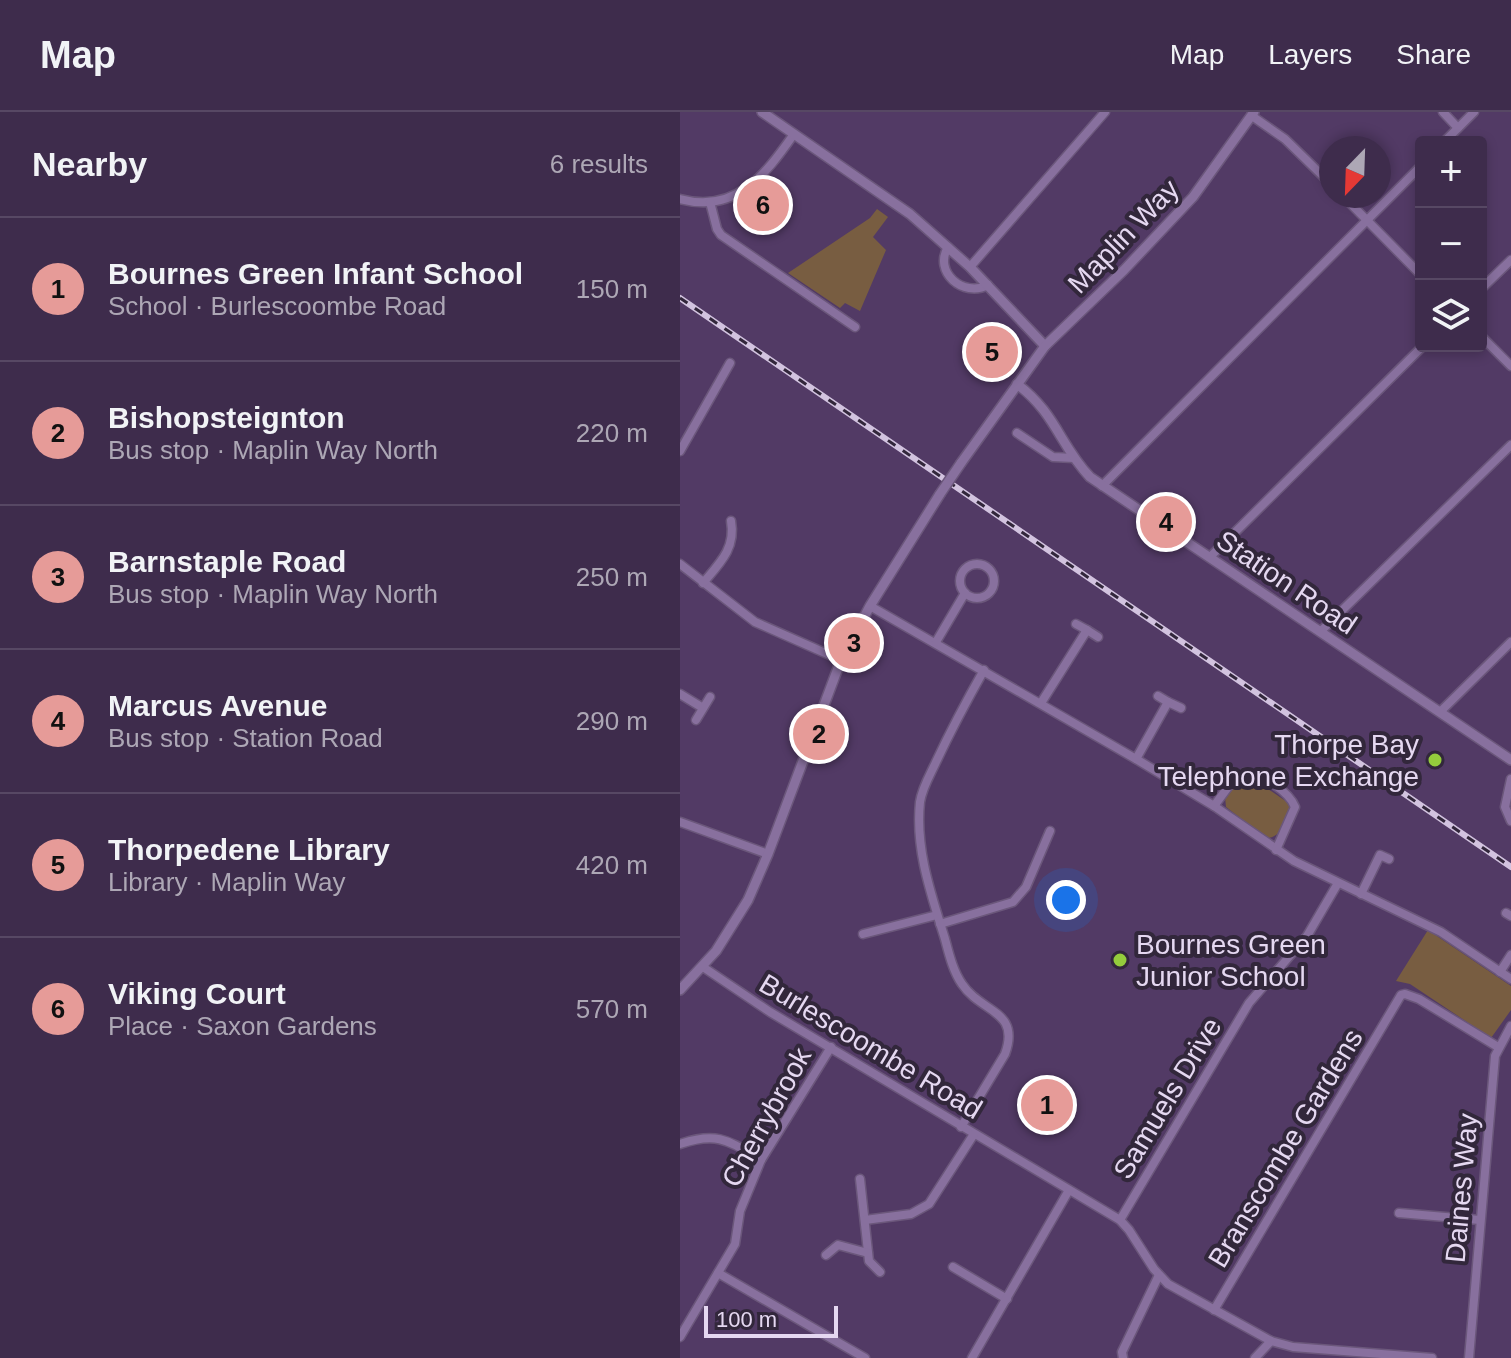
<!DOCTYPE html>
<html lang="en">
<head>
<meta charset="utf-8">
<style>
  :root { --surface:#3e2c4c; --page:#453453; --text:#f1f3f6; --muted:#ada7b5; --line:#574864; --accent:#e69b98 }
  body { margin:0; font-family:Arial,sans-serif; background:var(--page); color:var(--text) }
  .controls { position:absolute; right:24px; top:24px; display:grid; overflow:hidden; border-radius:8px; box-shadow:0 4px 12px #0003 }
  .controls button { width:72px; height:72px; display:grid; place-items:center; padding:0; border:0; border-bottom:2px solid var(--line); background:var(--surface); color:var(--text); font:40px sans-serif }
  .compass { position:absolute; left:639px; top:24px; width:72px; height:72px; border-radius:50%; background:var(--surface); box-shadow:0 4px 12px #0003; rotate:203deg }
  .scale { position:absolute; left:24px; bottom:20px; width:134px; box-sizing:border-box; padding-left:8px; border:4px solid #e5d8f1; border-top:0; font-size:22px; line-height:28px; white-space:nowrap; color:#e5d8f1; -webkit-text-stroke:6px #32273b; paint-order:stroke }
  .you { position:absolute; left:386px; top:788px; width:28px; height:28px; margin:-20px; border:6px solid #fff; border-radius:50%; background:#1a73e8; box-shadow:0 0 0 12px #1a73e833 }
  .badge { display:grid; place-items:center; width:52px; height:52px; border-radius:50%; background:var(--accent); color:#111; font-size:26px; font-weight:700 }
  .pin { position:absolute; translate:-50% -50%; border:4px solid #fff; box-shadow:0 2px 8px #0006 }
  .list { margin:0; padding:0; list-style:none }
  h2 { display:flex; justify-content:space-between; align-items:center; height:104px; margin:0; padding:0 32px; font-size:34px }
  h2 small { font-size:26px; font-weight:400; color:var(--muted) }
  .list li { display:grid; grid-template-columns:52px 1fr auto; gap:24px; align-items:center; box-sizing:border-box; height:144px; padding:0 32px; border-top:2px solid var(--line) }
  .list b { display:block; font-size:30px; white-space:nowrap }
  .list p { margin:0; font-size:26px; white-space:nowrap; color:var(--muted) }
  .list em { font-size:26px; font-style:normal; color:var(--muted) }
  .icon { flex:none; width:44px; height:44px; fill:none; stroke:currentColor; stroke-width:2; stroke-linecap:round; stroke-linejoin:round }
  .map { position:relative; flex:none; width:831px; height:1246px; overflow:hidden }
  header { display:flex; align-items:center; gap:48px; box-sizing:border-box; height:112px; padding:0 40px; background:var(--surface); border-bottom:2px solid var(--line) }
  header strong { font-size:38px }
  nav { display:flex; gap:44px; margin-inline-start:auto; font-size:28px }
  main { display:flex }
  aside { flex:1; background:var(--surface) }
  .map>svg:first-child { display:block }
  .green { fill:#785d41 }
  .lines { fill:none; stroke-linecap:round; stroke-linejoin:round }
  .minor-casing { stroke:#6b577b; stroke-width:11 }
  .tertiary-casing { stroke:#6b577b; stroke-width:12 }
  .minor { stroke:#88709e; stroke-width:8 }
  .tertiary { stroke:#88709e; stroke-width:9 }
  .rail-casing { stroke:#d2c3df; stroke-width:6 }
  .rail { stroke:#32273b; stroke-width:3; stroke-dasharray:9; stroke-linecap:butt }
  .tertiary-bridge-casing { stroke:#6b577b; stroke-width:12; stroke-linecap:butt }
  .tertiary-bridge { stroke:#88709e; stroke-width:9 }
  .poi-dot { fill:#94cc3c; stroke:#32273b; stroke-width:3 }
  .labels { text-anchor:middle; stroke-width:8; stroke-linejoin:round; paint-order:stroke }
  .street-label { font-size:28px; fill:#e5d8f1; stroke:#32273b }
  .poi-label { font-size:28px; fill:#e5d8f1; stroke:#32273b; text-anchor:end }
</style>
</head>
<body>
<header>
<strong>Map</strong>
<nav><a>Map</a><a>Layers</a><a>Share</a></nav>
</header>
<main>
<aside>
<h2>Nearby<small>6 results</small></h2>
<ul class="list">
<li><span class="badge">1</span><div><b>Bournes Green Infant School</b><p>School · Burlescoombe Road</p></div><em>150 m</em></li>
<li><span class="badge">2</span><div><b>Bishopsteignton</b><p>Bus stop · Maplin Way North</p></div><em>220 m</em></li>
<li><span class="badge">3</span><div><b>Barnstaple Road</b><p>Bus stop · Maplin Way North</p></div><em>250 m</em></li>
<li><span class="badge">4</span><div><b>Marcus Avenue</b><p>Bus stop · Station Road</p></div><em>290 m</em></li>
<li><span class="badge">5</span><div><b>Thorpedene Library</b><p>Library · Maplin Way</p></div><em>420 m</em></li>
<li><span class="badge">6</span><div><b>Viking Court</b><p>Place · Saxon Gardens</p></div><em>570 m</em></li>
</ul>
</aside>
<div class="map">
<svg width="831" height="1246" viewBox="0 0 831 1246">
  <rect width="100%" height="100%" fill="#523a65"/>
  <g class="green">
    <polygon points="197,97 208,105 193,125 206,138 180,199 165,191 160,196 108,161 190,106"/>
    <path d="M569 664 610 692C611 706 602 723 589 726L582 723 546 695 545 685 560 667Z"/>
    <polygon points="748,818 831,874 831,898 811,926 730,872 716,869"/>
  </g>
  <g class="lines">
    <defs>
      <g id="minor">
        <polyline points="763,0 778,16"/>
        <polyline points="572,4 605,27 651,72"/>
        <polyline points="764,30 794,0"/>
        <polyline points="663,84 741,163"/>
        <path d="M0 87C56 102 85 63 114 22"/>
        <polyline points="30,90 37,117 41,123 175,215"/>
        <path d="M268 135C253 160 283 186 308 173"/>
        <polyline points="290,155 425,0"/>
        <polyline points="801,177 831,148"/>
        <polyline points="801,224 831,254"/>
        <polyline points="337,321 373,345 394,346"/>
        <polyline points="0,339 50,251"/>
        <polyline points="422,374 741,54"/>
        <polyline points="530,445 743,234"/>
        <circle cx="297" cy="469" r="17"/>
        <polyline points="0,452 75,510 161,548"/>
        <path d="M23 471C40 451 56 436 51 409"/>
        <polyline points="190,494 456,647 534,694 614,749 761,820 831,867"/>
        <polyline points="407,518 418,525"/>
        <polyline points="641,519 831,333"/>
        <polyline points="256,530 285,481"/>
        <polyline points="0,582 23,596"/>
        <polyline points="488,590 501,596"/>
        <polyline points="361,591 407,518 396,512"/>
        <polyline points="761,599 831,530"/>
        <polyline points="16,608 30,585"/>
        <polyline points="456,647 488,590 478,584"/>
        <polyline points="831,667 825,695 831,709"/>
        <path d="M534 694 551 671 564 661C580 661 609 679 615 695L596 738"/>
        <polyline points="0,710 88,742"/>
        <polyline points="681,782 700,743 709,747"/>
        <polyline points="826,801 831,804"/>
        <polyline points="260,812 333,790 346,775 370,719"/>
        <polyline points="183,822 257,803"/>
        <polyline points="23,855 90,900 440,1108 449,1118 474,1157 488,1172 591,1229 613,1235 752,1246"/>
        <polyline points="820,860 831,843"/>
        <path d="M281 1015 325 942C341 898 301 901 282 872 273 859 269 842 265 827 251 782 235 737 240 690 242 676 250 663 256 650 271 618 287 588 304 558"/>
        <path d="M0 1032C38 1019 49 1029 81 1048"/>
        <polyline points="180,1067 189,1149 200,1160"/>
        <polyline points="719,1101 800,1108"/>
        <polyline points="185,1108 231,1102 249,1092 294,1022"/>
        <polyline points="440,1108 569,891 627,824 658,771"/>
        <polyline points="146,1143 158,1133 188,1141"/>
        <polyline points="273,1155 327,1187"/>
        <polyline points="38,1161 185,1246"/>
        <polyline points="534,1198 721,883 725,882 739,887 818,935"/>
        <polyline points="0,1225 55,1132 60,1099 81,1048 151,935"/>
        <polyline points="292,1246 389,1078"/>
        <polyline points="443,1246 442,1240 479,1163"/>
        <polyline points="575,1246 591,1229"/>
        <polyline points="789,1246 815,944 831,914"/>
      </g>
      <g id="tertiary">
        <polyline points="82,0 230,102 290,155 365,234"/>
        <path d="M337 272C376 301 380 334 410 365L831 648"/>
        <polyline points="281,351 365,234 444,158 513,85 574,0"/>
        <polyline points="0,878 36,839 68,788 88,742 161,548 190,494 260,382"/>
      </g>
    </defs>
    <use href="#minor" class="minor-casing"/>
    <use href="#tertiary" class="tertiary-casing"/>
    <use href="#minor" class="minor"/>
    <use href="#tertiary" class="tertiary"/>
    <defs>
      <polyline id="rail" points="0,186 831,755"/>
    </defs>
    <use href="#rail" class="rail-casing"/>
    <use href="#rail" class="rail"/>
    <defs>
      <polyline id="tertiary-bridge" points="260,382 281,351"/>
    </defs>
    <use href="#tertiary-bridge" class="tertiary-bridge-casing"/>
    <use href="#tertiary-bridge" class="tertiary-bridge"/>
  </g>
  <g class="poi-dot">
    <circle cx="755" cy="648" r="8"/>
    <circle cx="440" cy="848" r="8"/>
  </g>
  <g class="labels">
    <g class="street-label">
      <text transform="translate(443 124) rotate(-46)" y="10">Maplin Way</text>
      <text transform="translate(607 470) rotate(34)" y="10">Station Road</text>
      <text transform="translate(191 934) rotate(31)" y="10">Burlescoombe Road</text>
      <text transform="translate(487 986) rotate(-59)" y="10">Samuels Drive</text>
      <text transform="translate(86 1005) rotate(-61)" y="10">Cherrybrook</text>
      <text transform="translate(605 1036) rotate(-59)" y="10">Branscombe Gardens</text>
      <text transform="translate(781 1076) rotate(-85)" y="10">Daines Way</text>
    </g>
    <g class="poi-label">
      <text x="739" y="642">Thorpe Bay<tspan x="739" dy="32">Telephone Exchange</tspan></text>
      <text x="456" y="842" text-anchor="start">Bournes Green<tspan x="456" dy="32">Junior School</tspan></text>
    </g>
  </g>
</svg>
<div class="controls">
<button>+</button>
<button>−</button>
<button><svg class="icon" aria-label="layers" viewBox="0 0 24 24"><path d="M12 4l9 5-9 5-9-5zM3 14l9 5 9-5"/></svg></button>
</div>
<svg class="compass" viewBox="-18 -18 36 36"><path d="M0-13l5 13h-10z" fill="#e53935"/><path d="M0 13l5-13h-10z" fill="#ada7b5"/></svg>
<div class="scale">100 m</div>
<div class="you"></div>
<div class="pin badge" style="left:367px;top:993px">1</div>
<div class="pin badge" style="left:139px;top:622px">2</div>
<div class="pin badge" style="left:174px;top:531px">3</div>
<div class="pin badge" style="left:486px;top:410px">4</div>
<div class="pin badge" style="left:312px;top:240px">5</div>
<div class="pin badge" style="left:83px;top:93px">6</div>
</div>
</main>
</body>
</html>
